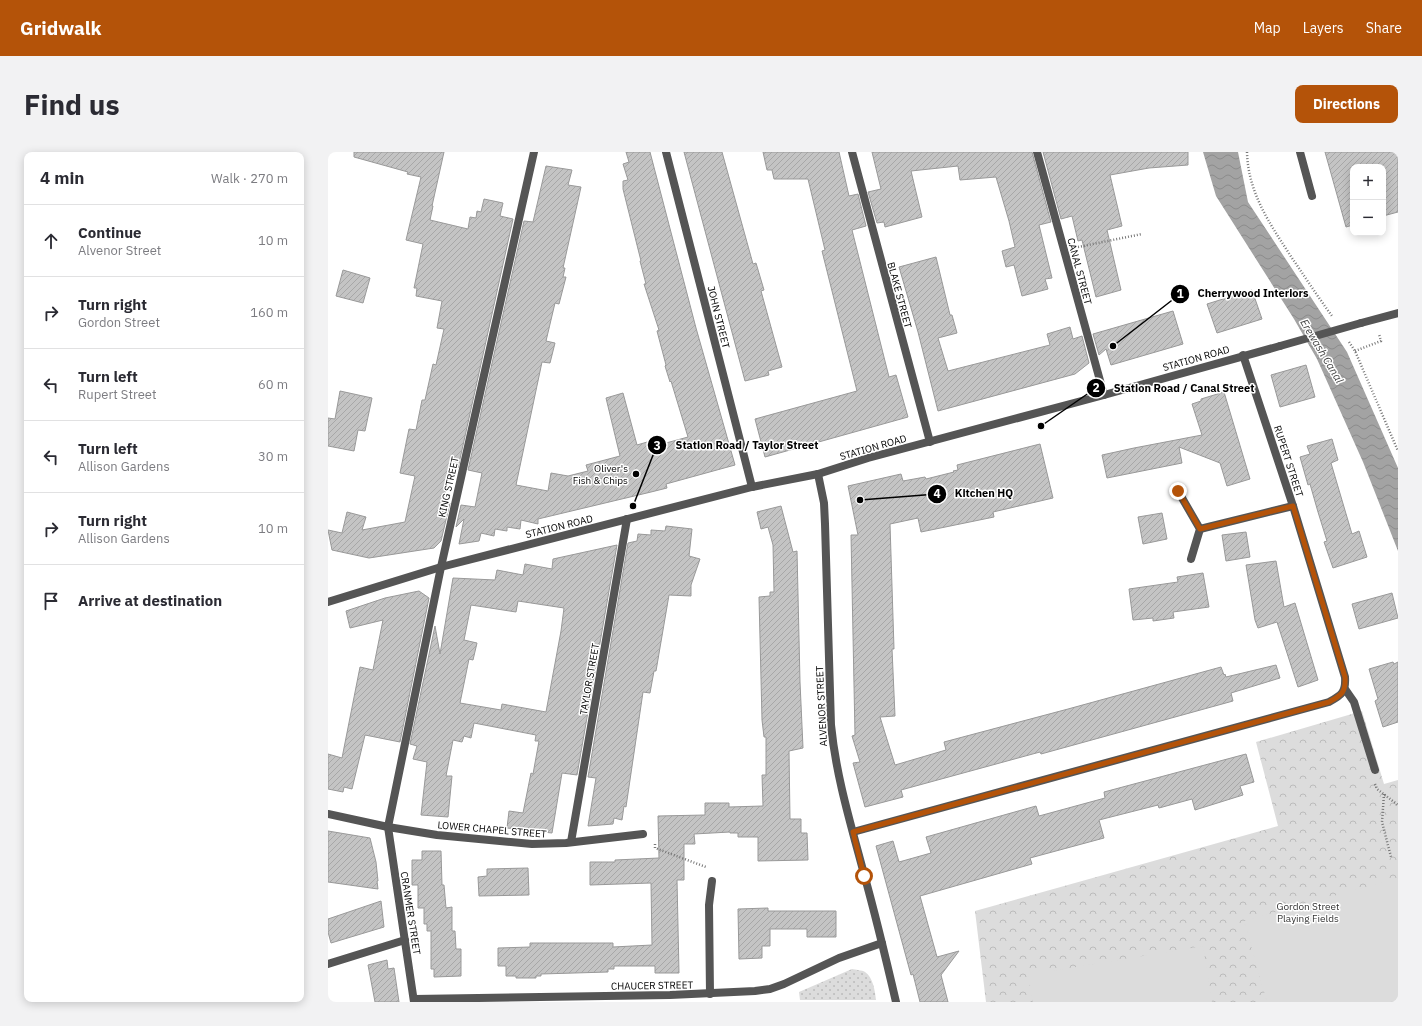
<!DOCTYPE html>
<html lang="en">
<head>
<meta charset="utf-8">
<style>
  :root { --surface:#fff; --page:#f2f2f3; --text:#2b2b33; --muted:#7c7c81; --line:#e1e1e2; --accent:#b45309 }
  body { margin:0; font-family:"IBM Plex Sans",sans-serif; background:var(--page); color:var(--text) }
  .controls { position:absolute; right:12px; top:12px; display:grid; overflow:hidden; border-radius:8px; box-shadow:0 2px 10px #0003 }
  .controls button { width:36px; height:36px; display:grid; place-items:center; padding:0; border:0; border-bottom:1px solid var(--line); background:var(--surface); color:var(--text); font:20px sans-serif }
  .stop { position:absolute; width:12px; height:12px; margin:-9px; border:3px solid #b45309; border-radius:50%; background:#fff }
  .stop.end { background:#b45309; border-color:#fff; box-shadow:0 1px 4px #0008 }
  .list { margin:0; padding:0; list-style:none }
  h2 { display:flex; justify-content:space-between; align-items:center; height:52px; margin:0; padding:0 16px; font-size:17px }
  h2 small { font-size:13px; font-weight:400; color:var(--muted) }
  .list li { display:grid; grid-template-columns:26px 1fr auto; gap:12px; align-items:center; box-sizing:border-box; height:72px; padding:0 16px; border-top:1px solid var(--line) }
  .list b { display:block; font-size:15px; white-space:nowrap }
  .list p { margin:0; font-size:13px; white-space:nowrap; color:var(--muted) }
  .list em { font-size:13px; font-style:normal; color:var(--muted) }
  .icon { flex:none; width:22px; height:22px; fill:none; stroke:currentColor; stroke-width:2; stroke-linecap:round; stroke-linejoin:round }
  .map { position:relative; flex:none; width:1070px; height:850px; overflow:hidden; border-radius:8px }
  header { display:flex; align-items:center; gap:24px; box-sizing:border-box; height:56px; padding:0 20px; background:var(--accent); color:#fff }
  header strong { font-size:19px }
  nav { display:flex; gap:22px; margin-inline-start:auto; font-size:14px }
  .intro { display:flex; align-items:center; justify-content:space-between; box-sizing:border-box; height:96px; padding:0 24px }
  h1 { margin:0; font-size:28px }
  .button { padding:10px 18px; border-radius:8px; background:var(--accent); color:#fff; font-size:14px; font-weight:700 }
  main { display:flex; gap:24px; padding:0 24px }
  aside { flex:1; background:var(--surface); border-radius:8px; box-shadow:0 2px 10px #0003 }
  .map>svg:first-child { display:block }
  .grass { fill:url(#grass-dots) }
  .park { fill:url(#park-crowns) }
  .garden { fill:#dcdcdc }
  .water { fill:url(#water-waves) }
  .building { fill:url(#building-hatch); stroke:#999; fill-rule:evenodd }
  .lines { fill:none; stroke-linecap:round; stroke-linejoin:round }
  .path { stroke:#777; stroke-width:2.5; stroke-dasharray:1 2; stroke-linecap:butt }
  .service { stroke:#555; stroke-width:8 }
  .minor { stroke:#555; stroke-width:8 }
  .tertiary { stroke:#555; stroke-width:8 }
  .tertiary-bridge { stroke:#555; stroke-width:8 }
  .route { stroke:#b45309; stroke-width:5 }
  .poi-dot { fill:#000; stroke:#fff; stroke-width:1.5 }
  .labels { text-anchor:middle; stroke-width:3; stroke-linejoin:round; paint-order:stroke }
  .street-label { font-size:10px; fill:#000; stroke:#fff }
  .poi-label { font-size:10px; fill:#000; stroke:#fff; text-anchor:end }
  .park-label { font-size:10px; fill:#333; stroke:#fff }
  .water-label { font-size:11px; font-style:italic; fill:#444; stroke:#fff }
  .leader { fill:none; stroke:#000; stroke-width:1.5 }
  .callout-dot { fill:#000; stroke:#fff; stroke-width:1.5 }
  .mark-label { font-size:12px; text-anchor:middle; font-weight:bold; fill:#fff }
  .callout-label { font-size:11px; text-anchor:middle; font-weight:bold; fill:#000; stroke:#fff; stroke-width:3; stroke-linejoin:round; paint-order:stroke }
</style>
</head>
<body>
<header>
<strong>Gridwalk</strong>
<nav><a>Map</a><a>Layers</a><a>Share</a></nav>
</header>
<div class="intro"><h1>Find us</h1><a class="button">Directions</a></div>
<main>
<aside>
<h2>4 min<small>Walk · 270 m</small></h2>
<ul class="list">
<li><svg class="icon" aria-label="ahead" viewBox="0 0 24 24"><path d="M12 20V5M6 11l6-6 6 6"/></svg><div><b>Continue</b><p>Alvenor Street</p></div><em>10 m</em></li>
<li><svg class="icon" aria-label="right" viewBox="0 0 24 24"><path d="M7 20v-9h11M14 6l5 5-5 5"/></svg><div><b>Turn right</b><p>Gordon Street</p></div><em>160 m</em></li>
<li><svg class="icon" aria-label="left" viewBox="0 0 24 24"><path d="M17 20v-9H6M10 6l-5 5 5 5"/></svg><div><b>Turn left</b><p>Rupert Street</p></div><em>60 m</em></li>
<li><svg class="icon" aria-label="left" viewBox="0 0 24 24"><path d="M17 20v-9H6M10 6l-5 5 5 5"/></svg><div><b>Turn left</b><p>Allison Gardens</p></div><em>30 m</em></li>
<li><svg class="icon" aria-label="right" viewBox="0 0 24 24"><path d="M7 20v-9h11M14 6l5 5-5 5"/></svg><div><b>Turn right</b><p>Allison Gardens</p></div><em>10 m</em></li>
<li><svg class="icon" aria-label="arrive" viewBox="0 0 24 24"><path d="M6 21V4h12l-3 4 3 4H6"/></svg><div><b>Arrive at destination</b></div></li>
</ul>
</aside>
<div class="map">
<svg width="1070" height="850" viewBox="0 0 1070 850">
  <defs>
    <pattern id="grass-dots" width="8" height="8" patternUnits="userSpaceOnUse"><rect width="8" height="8" fill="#dcdcdc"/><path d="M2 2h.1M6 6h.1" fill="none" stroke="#bbb" stroke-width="1.8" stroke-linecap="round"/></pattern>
    <pattern id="park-crowns" width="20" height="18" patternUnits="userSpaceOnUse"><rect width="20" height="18" fill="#dcdcdc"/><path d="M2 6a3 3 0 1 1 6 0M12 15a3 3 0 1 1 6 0" fill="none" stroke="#bbb"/></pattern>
    <pattern id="water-waves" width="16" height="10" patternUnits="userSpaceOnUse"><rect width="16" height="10" fill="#a3a3a3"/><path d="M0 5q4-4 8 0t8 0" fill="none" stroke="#8b8b8b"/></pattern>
    <pattern id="building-hatch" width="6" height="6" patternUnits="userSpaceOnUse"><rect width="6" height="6" fill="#c4c4c4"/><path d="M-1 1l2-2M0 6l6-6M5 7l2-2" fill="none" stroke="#a7a7a7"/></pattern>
  </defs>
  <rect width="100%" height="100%" fill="#fff"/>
  <path class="grass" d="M524 817C527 818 534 818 537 820 545 825 547 839 548 848H472L471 840Z"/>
  <polygon class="park" points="1034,559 1056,632 1070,628 1070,850 658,850 647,759 950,674 928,590"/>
  <g class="garden">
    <polygon points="1070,726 1070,850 939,850 916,769"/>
    <polygon points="875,794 884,850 705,850 700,823"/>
  </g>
  <polygon class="water" points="875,0 910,0 920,50 1019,200 1070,316 1070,399 1035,310 989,207 966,167 888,44"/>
  <g class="building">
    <polygon points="26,0 116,0 104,54 105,54 102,68 140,77 142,65 148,66 149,59 153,60 156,47 175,51 172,64 185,67 130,316 123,315 115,350 122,351 113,389 106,396 41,406 4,398 0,378 14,381 19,360 38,365 34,378 77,370 87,324 72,321 81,277 88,278 94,248 97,248 105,212 108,213 116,177 109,176 114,149 88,144 89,136 86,136 95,92 78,88 93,25 79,22 80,20 26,5"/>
    <polygon points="298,0 322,0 368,176 407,313 338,332 339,336 323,340 210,367 210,372 193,368 192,377 179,375 179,379 167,377 166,384 153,381 151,389 131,392 136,367 128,375 133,353 147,355 154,321 140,318 196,69 205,70 218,14 244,18 240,33 253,35 235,116 237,116 235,125 238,125 231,152 227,151 218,189 227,191 222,211 214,210 188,333 220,339 223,321 240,324 260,319 258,313 292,304 278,246 295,241 309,293 326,288 327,294 360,285 343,229 342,230 337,214 338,213 329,179 331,178 316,132 318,132 312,109 313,109 295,37 295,29 300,28 295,12 301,10"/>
    <polygon points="356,0 394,0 425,112 428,111 436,138 433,139 454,215 440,219 441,223 417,229"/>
    <polygon points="435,0 511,0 521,44 530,42 538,74 524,78 561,225 568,223 580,265 437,305 427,267 529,239 494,99 497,98 480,27 446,27 444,18 439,18"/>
    <polygon points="544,0 704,0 723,70 711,73 724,126 717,127 720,137 694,144 686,113 678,115 674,99 687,95 681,69 668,25 632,28 630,14 583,19 594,65 557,75 556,70 549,71 540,40 553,37"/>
    <polygon points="715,0 860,0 860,13 821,16 782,23 794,74 779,78 793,138 768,145 754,88 750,89 744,64 733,67"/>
    <polygon points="997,0 1070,0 1070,60 1055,64 1055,15 1025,15 1025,73 1018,75"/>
    <polygon points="608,105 622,163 624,163 629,181 610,186 620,219 722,193 719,182 742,175 745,187 754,184 761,211 747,222 610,259 590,180 571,115"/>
    <polygon points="15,118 42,126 35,151 8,144"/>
    <polygon points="924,138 934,167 889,181 879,152"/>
    <polygon points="845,159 855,192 783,213 778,197 771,203 765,182"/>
    <polygon points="978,213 987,245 952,255 943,223"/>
    <polygon points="12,239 44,246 37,279 30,278 26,299 0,294 0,266 7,267"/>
    <polygon points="896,240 922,327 899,334 892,311 851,295 854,311 779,326 774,303 806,296 874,283 864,252 873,249 873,247"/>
    <polygon points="1004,287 1010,308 1003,311 1024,382 1031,379 1039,405 1005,416 996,390 999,389 990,360 982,332 980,333 972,305 982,302 979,294"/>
    <polygon points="712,292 725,346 665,360 666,365 593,380 590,366 562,372 566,497 564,497 567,564 552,565 567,613 618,598 616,590 740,557 893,515 896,523 897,522 898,525 948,513 952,526 903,541 905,549 713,602 712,600 573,638 575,645 537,655 525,611 532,610 524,584 527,583 523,383 530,383 520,334 573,322 575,329 597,325 598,327 626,320 625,319 630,318 629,313"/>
    <polygon points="453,354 465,400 469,399 472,530 475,596 461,599 462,667 473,667 473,681 479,681 480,708 430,709 430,685 410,685 410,681 402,681 402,680 366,682 367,692 356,692 356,728 349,728 351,821 327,821 327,814 286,814 286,817 280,817 280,820 213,822 213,824 208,824 208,826 188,826 188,824 178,824 178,814 170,814 170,796 202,795 202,791 285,791 285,795 324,793 323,731 262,733 262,710 287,710 287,708 331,706 330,664 377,663 377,651 401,651 401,655 435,654 434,623 438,623 438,585 436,585 434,568 431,445 442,444 442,440 446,440 445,393 440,375 433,377 429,360"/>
    <polygon points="834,361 839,387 815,392 810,365"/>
    <polygon points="338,374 364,377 361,404 372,407 363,433 363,444 341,443 328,519 326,519 322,541 315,540 298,655 296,654 294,668 286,666 285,672 260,674 268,626 260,625 300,391 309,389 310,382 323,383 323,378 337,379"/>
    <polygon points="918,380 922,405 898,409 894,383"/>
    <path d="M289 393 249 623 234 621 224 681 179 676 181 659 195 661 203 621 205 622 211 589H207L208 583 146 571 143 586 136 584 134 590 125 588 118 624H124L120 665 93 663 99 610 85 607 89 594 82 592 107 474 112 502 125 426 167 428 169 418 195 423 197 412 224 417 225 407ZM190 449 236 456 233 479 218 560 174 552 173 558 132 551 141 507 145 508 149 491 136 488 143 453 188 460Z"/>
    <polygon points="948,409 956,455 967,451 990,528 970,535 949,470 930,476 927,468 918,413"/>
    <polygon points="875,421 881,455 845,460 846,466 825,469 825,466 805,468 801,437 850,430 849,425"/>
    <polygon points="91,439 101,446 72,590 37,583 24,637 16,635 15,640 0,637 0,602 14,606 32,515 45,518 55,468 22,476 18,459 57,446"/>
    <polygon points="1064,441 1070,466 1031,477 1024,452"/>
    <polygon points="1065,510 1066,512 1070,510 1070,570 1055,575 1047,549 1050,547 1041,517"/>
    <polygon points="918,602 926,630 912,634 915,643 867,658 864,647 831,656 830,653 771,668 776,686 702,706 704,712 592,744 609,805 631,799 613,823 620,850 592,850 585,822 583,823 548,694 565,689 571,710 603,701 598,685 708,654 711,664 777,646 776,640"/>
    <polygon points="0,679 42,686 48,710 50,729 49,729 50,737 0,730"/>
    <polygon points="94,699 113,699 114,733 116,733 118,756 124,755 124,779 127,779 128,797 133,797 133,824 106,825 106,817 103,817 103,779 99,779 99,772 96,772 96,756 90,756 90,733 84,733 84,708 94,708"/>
    <polygon points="200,716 201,743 151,744 150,725 159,724 159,717"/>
    <polygon points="53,749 56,775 3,791 0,780 0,767"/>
    <polygon points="440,756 440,759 508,759 508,785 479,785 479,777 442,777 442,794 434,794 434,806 411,807 410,757"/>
    <polygon points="59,808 60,817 66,816 71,850 47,850 40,813"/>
  </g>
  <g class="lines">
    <g class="path">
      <path d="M919 0C920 41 942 72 964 106 977 125 990 145 1004 164"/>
      <polyline points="750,95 814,82"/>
      <polyline points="1021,190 1027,199 1070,299"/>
      <polyline points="1027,199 1053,189 1051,182"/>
      <polyline points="1047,632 1049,637 1070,653"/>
      <polyline points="1056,642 1054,670 1063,705"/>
      <polyline points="327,692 327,696 378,715"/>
    </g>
    <g class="service">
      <polyline points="972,0 984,44"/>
      <polyline points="1017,537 1026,550 1047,618"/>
    </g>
    <g class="minor">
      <polyline points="338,0 424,335"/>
      <polyline points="524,0 602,290"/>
      <polyline points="709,0 776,243"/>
      <polyline points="850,339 872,377 863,407"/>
      <polyline points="872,377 965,354"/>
      <polyline points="0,662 60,675 109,683 204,692 238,691 315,682"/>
      <path d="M525 680 1001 550C1014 543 1018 540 1017 525L965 354 915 203"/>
      <polyline points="243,690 299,367"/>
      <polyline points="0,812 77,788"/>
      <polyline points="382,842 381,753 384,729"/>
      <polyline points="86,847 342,843 427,839 442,837 456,832 511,806 554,791"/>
      <polyline points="86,850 60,675 113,415 206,0"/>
    </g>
    <g class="tertiary">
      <polyline points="1033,171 1070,161"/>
      <path d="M490 322 496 351 497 372 503 573C508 624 523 673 536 722 548 765 558 807 568 850"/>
      <polyline points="0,450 113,415 424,335 490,322 540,306 776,243 952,194"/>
    </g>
    <polyline class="tertiary-bridge" points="952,194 1033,171"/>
  </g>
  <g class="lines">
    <path class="route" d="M536 724 525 680 1001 550C1014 543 1018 540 1017 525L965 354 872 377 850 339"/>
  </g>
  <circle class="poi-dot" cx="308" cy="322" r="4"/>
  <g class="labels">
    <g class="street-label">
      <text transform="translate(752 119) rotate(75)" y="4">CANAL STREET</text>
      <text transform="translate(572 143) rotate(75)" y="4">BLAKE STREET</text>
      <text transform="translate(391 165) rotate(76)" y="4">JOHN STREET</text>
      <text transform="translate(868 206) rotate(-16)" y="4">STATION ROAD</text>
      <text transform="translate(545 295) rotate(-16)" y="4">STATION ROAD</text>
      <text transform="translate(961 309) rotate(72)" y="4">RUPERT STREET</text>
      <text transform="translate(120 335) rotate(-77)" y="4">KING STREET</text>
      <text transform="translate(231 374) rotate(-14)" y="4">STATION ROAD</text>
      <text transform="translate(261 527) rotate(-80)" y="4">TAYLOR STREET</text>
      <text transform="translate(493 554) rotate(-93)" y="4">ALVENOR STREET</text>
      <text transform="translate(164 677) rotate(5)" y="4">LOWER CHAPEL STREET</text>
      <text transform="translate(83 761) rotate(81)" y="4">CRANMER STREET</text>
      <text transform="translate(324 833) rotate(-1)" y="4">CHAUCER STREET</text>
    </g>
    <g class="poi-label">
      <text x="300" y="320">Oliver's<tspan x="300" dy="12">Fish &amp; Chips</tspan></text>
    </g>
    <g class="park-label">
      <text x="980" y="758">Gordon Street<tspan x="980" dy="12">Playing Fields</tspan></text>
    </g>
    <g class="water-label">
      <text transform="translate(994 199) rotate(59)" y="4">Erewash Canal</text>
    </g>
  </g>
  <path class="leader" d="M785 194L852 142M713 274L768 236M305 354L329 293M532 348L609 342"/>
  <g class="callout-dot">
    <circle cx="785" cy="194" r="4"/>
    <circle cx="713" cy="274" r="4"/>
    <circle cx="305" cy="354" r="4"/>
    <circle cx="532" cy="348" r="4"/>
    <circle cx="852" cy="142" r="10"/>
    <circle cx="768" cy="236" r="10"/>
    <circle cx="329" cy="293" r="10"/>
    <circle cx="609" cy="342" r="10"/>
  </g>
  <g class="mark-label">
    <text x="852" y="146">1</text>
    <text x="768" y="240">2</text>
    <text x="329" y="298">3</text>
    <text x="609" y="346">4</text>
  </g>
  <g class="callout-label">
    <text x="925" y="145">Cherrywood Interiors</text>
    <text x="856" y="240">Station Road / Canal Street</text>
    <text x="419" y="297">Station Road / Taylor Street</text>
    <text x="656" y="345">Kitchen HQ</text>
  </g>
</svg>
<div class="controls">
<button>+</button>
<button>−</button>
</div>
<div class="stop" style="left:536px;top:724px"></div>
<div class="stop end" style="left:850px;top:339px"></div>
</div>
</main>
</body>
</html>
